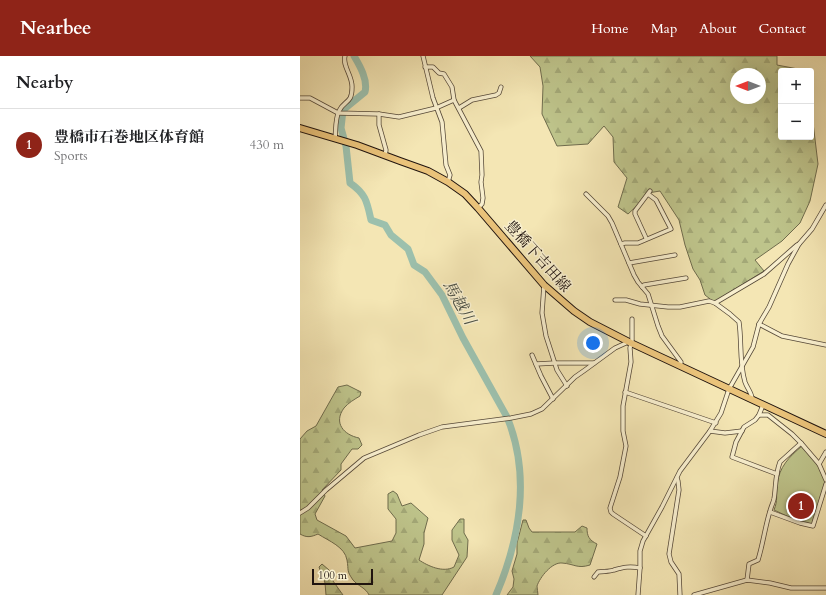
<!DOCTYPE html>
<html lang="en">
<head>
<meta charset="utf-8">
<style>
  :root { --surface:#fff; --page:#f2f2f2; --text:#202124; --muted:#757577; --line:#e0e0e0; --accent:#8f2418 }
  body { margin:0; font-family:Cardo,"Noto Serif JP",serif; background:var(--page); color:var(--text) }
  .controls { position:absolute; right:12px; top:12px; display:grid; overflow:hidden; border-radius:4px; box-shadow:0 4px 16px #0002 }
  .controls button { width:36px; height:36px; display:grid; place-items:center; padding:0; border:0; border-bottom:1px solid var(--line); background:var(--surface); color:var(--text); font:20px sans-serif }
  .compass { position:absolute; left:430px; top:12px; width:36px; height:36px; border-radius:50%; background:var(--surface); box-shadow:0 4px 16px #0002; rotate:270deg }
  .scale { position:absolute; left:12px; bottom:10px; width:61px; box-sizing:border-box; padding-left:4px; border:2px solid #20140f; border-top:0; font-size:11px; line-height:14px; white-space:nowrap; color:#20140f; -webkit-text-stroke:3px #f8efce; paint-order:stroke }
  .you { position:absolute; left:293px; top:287px; width:14px; height:14px; margin:-10px; border:3px solid #fff; border-radius:50%; background:#1a73e8; box-shadow:0 0 0 6px #1a73e833 }
  .badge { display:grid; place-items:center; width:26px; height:26px; border-radius:50%; background:var(--accent); color:#fff; font-size:13px; font-weight:700 }
  .pin { position:absolute; translate:-50% -50%; border:2px solid #fff; box-shadow:0 1px 4px #0006 }
  .list { margin:0; padding:0; list-style:none }
  h2 { display:flex; justify-content:space-between; align-items:center; height:52px; margin:0; padding:0 16px; font-size:17px }
  h2 small { font-size:13px; font-weight:400; color:var(--muted) }
  .list li { display:grid; grid-template-columns:26px 1fr auto; gap:12px; align-items:center; box-sizing:border-box; height:72px; padding:0 16px; border-top:1px solid var(--line) }
  .list b { display:block; font-size:15px; white-space:nowrap }
  .list p { margin:0; font-size:13px; white-space:nowrap; color:var(--muted) }
  .list em { font-size:13px; font-style:normal; color:var(--muted) }
  .map { position:relative; flex:none; width:526px; height:539px; overflow:hidden }
  header { display:flex; align-items:center; gap:24px; box-sizing:border-box; height:56px; padding:0 20px; background:var(--accent); color:#fff }
  header strong { font-size:19px }
  nav { display:flex; gap:22px; margin-inline-start:auto; font-size:14px }
  main { display:flex }
  aside { flex:1; background:var(--surface) }
  .map>svg:first-child { display:block }
  .green { fill:#bec48b; stroke:#6f6c4d }
  .forest { fill:url(#forest-firs); stroke:#6f6c4d; fill-rule:evenodd }
  .lines { fill:none; stroke-linecap:round; stroke-linejoin:round }
  .river { stroke:#9cc0ad; stroke-width:7 }
  .minor-casing { stroke:#554838; stroke-width:5 }
  .primary-casing { stroke:#20140f; stroke-width:8 }
  .minor { stroke:#f8efce; stroke-width:3.5 }
  .primary { stroke:#eac37a; stroke-width:6 }
  .labels { text-anchor:middle; stroke-width:3; stroke-linejoin:round; paint-order:stroke }
  .street-label { font-size:15px; fill:#20140f; stroke:#f8efce }
  .water-label { font-size:16px; font-style:italic; fill:#4b5046; stroke:#f8efce }
</style>
</head>
<body>
<header>
<strong>Nearbee</strong>
<nav><a>Home</a><a>Map</a><a>About</a><a>Contact</a></nav>
</header>
<main>
<aside>
<h2>Nearby<small></small></h2>
<ul class="list">
<li><span class="badge">1</span><div><b>豊橋市石巻地区体育館</b><p>Sports</p></div><em>430 m</em></li>
</ul>
</aside>
<div class="map">
<svg width="526" height="539" viewBox="0 0 526 539">
  <defs>
    <pattern id="forest-firs" width="22" height="20" patternUnits="userSpaceOnUse"><rect width="22" height="20" fill="#bec48b"/><path d="M5 1l3.5 6h-7zM16 11l3.5 6h-7z" fill="#a3a877"/></pattern>
  </defs>
  <rect width="100%" height="100%" fill="#f4e6b4"/>
  <filter id="stains"><feTurbulence type="fractalNoise" baseFrequency=".005" numOctaves="4"/><feColorMatrix values="0 0 0 0 .2 0 0 0 0 .09 0 0 0 0 .02 0 0 0 .5 -.17"/></filter>
  <radialGradient id="worn" r=".72"><stop offset=".6" stop-color="#630" stop-opacity="0"/><stop offset="1" stop-color="#630" stop-opacity=".3"/></radialGradient>
  <path class="green" d="M502 390 519 410 526 426 512 468 500 466 474 454C478 444 476 440 477 429 479 411 489 401 502 390Z"/>
  <g class="forest">
    <path d="M230 0H477V9L498 13 499 15H481V81H511V50L518 108 510 145 500 167 482 185 455 204 464 215 414 246 405 239 400 224 393 213 385 189 379 164 360 135 348 137 341 146 328 158 318 151 327 122 314 106 313 81 304 70 288 88 257 90 242 58 243 30 240 11ZM436 18H460V42H436Z"/>
    <path d="M47 329 61 336 60 340C55 343 48 347 44 352 33 367 44 379 59 382L62 389 58 393H52L41 408V414L22 434 25 440 15 458 17 464 46 480 55 492 92 485 96 477V463L88 453V438L93 435 97 438 102 450 111 447 128 462 124 477V488L119 504C128 510 143 517 154 511L159 499 152 484V474L160 463H164V477L168 484 167 501 142 539H69C66 532 58 530 53 524 46 514 49 515 47 504 45 491 29 485 18 478 11 481 7 482 0 478V383L7 375 16 370 38 331Z"/>
    <path d="M223 464H226L229 472 232 476H275L282 470 287 472C287 480 289 484 297 488L290 509C277 513 275 508 262 507 252 506 240 521 237 530 237 533 238 536 238 539H207L213 531 214 523 212 515 217 498V487Z"/>
    <polygon points="22,508 29,514 33,525 43,539 26,539 25,527 19,511"/>
  </g>
  <g class="lines">
    <path class="river" d="M54 0C60 10 68 24 65 36L43 54 41 72 46 90 50 127C66 138 67 146 71 164L85 169 91 179 108 193 114 209 125 216 142 239 163 282 207 361C231 419 220 483 196 539"/>
    <defs>
      <g id="minor">
        <polyline points="123,0 133,42 142,66 146,109 150,119 148,126"/>
        <polyline points="125,11 133,11 139,17 144,18 152,31 154,44 181,95 182,119 181,126 183,142 182,148 178,152"/>
        <polyline points="0,42 10,42 38,57 79,58 99,61 136,52 154,44"/>
        <polyline points="159,52 172,44 196,39 199,37 201,31"/>
        <polyline points="79,58 79,69 86,94 85,100"/>
        <path d="M35 83C36 74 35 63 39 55 44 44 52 48 52 32 53 20 42 10 45 0"/>
        <polyline points="286,138 308,160 312,167 334,219 338,226 348,238 358,270 362,280 381,306 380,310"/>
        <polyline points="346,182 335,158 335,155 350,135"/>
        <polyline points="321,188 325,187 338,187 371,173 356,144 348,138"/>
        <polyline points="329,207 375,199"/>
        <polyline points="244,229 242,257 246,280 257,314 267,330"/>
        <polyline points="342,231 344,229 386,222"/>
        <path d="M315 244H326L340 248 368 251H380L409 245 415 247 430 258 439 266C442 286 439 306 445 326 447 332 452 337 452 343"/>
        <polyline points="415,247 464,218 497,189 499,188 512,173 526,149"/>
        <polyline points="332,263 332,284 330,292 331,306 323,350 323,375 326,390 320,421 310,452 311,456 313,458 346,480"/>
        <polyline points="459,268 482,280 526,289"/>
        <polyline points="232,299 241,320 253,343"/>
        <polyline points="236,308 255,307 294,307"/>
        <polyline points="325,336 416,367"/>
        <polyline points="463,349 459,359 455,364 444,371 436,386 432,401 477,418"/>
        <polyline points="459,359 468,359 492,378 501,387 519,408 526,424"/>
        <polyline points="410,375 425,377 442,375"/>
        <polyline points="519,408 526,396"/>
        <polyline points="377,422 378,425 379,434 369,498 371,506 379,518 380,539"/>
        <polyline points="470,456 500,467 513,470 526,428"/>
        <polyline points="0,457 8,452 26,434 64,402 119,379 142,371 211,362 231,358 242,353 275,321 285,314 315,292 326,287 328,285"/>
        <path d="M294 521 298 516C303 515 309 516 314 514 324 511 330 510 340 512"/>
        <path d="M447 524 449 508 458 504C463 488 465 471 470 455 471 451 473 447 474 443 476 431 475 419 480 406L501 387"/>
        <polyline points="338,539 340,512 340,495 343,485 362,451 380,415 410,375 421,357 429,333 453,291 459,268 469,251 488,208 499,188"/>
        <polyline points="394,539 447,524 470,527 491,532 526,532"/>
      </g>
      <polyline id="primary" points="0,72 57,89 100,105 128,115 148,126 165,138 178,152 244,229 274,255 290,266 331,287 526,378"/>
    </defs>
    <use href="#minor" class="minor-casing"/>
    <use href="#primary" class="primary-casing"/>
    <use href="#minor" class="minor"/>
    <use href="#primary" class="primary"/>
  </g>
  <g class="labels">
    <g class="street-label">
      <text transform="translate(238 200) rotate(48)" y="5">豊橋下吉田線</text>
    </g>
    <g class="water-label">
      <text transform="translate(160 246) rotate(60)" y="6">馬越川</text>
    </g>
  </g>
  <rect width="100%" height="100%" filter="url(#stains)"/>
  <rect width="100%" height="100%" fill="url(#worn)"/>
</svg>
<div class="controls">
<button>+</button>
<button>−</button>
</div>
<svg class="compass" viewBox="-18 -18 36 36"><path d="M0-13l5 13h-10z" fill="#e53935"/><path d="M0 13l5-13h-10z" fill="#757577"/></svg>
<div class="scale">100 m</div>
<div class="you"></div>
<div class="pin badge" style="left:501px;top:450px">1</div>
</div>
</main>
</body>
</html>
